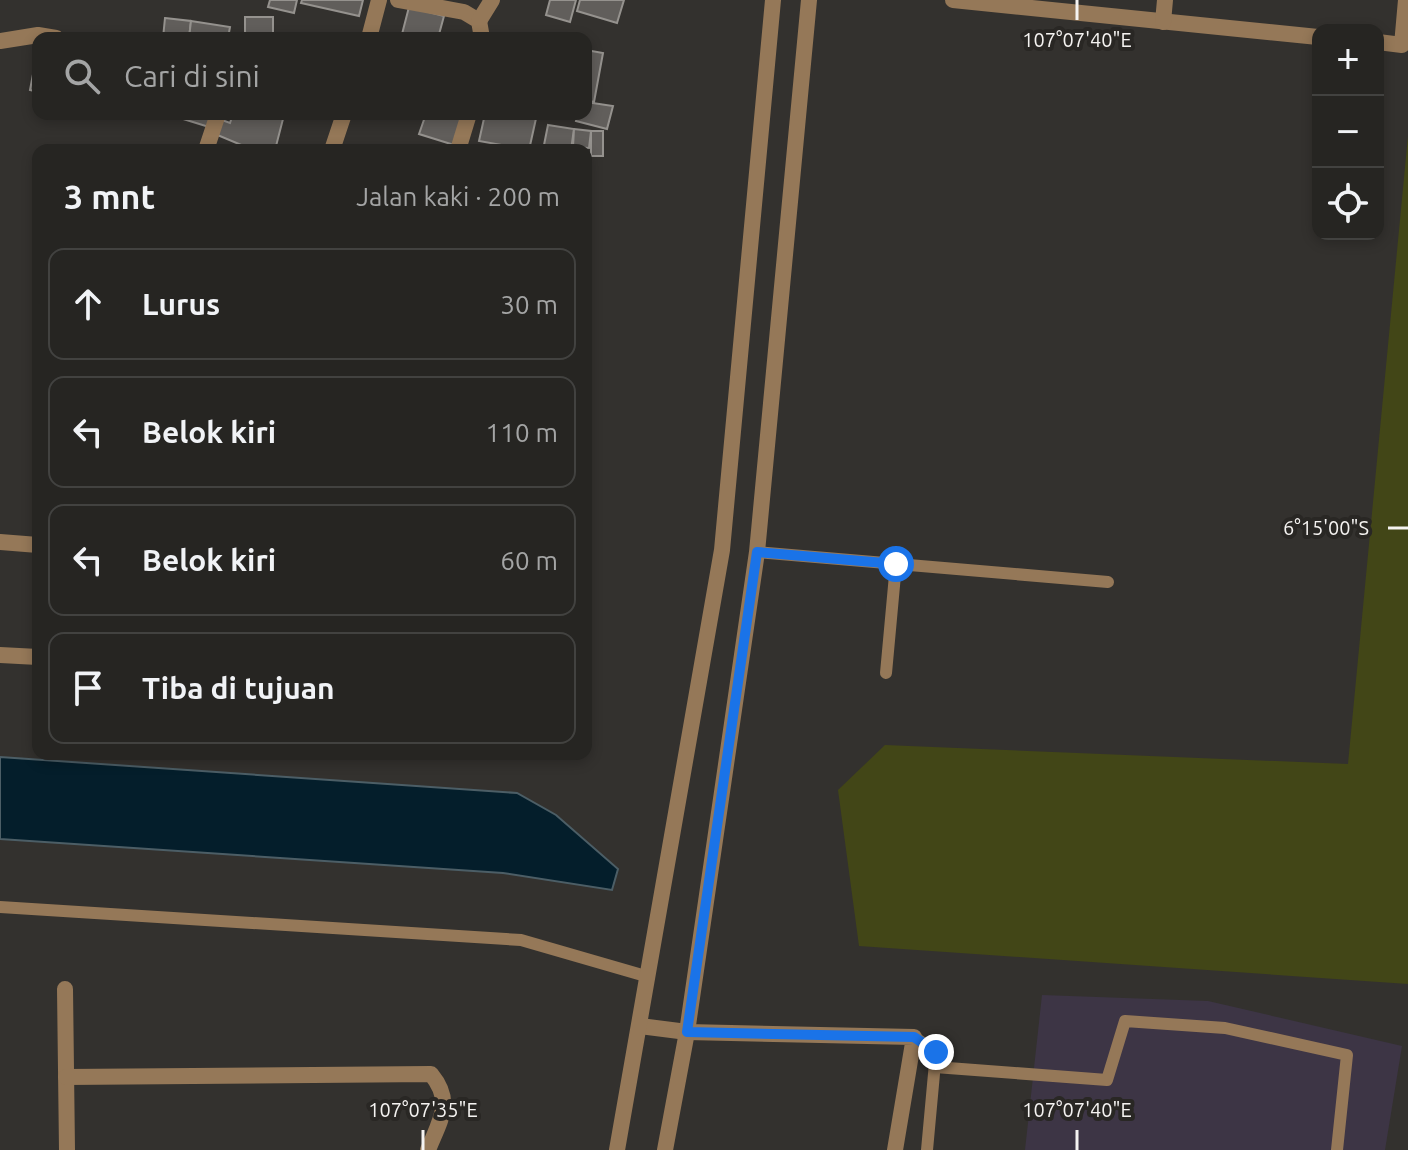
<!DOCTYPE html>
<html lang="id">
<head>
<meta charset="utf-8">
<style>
  :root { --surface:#262522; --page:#2e2d2a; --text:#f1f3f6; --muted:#a4a5a5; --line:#424240 }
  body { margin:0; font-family:Ubuntu,sans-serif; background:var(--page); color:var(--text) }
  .controls { position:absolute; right:24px; top:24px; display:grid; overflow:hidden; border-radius:16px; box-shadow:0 4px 12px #0003 }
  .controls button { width:72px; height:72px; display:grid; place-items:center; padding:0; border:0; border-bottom:2px solid var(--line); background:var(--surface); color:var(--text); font:40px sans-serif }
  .stop { position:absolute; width:24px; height:24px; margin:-18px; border:6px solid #1a73e8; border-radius:50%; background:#fff }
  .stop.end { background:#1a73e8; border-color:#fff; box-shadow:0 2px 8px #0008 }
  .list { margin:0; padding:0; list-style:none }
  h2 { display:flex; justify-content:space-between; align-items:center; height:104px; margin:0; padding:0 32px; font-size:34px }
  h2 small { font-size:26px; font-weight:400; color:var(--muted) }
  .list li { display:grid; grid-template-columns:52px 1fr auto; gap:24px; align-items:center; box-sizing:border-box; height:112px; margin:0 16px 16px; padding:0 16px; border:2px solid var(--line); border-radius:16px }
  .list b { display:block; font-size:30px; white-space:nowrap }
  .list em { font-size:26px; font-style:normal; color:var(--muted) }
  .icon { flex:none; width:44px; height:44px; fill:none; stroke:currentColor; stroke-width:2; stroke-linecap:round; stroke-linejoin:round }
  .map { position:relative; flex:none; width:1408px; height:1150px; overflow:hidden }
  .search { position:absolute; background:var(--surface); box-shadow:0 4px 12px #0003; left:32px; top:32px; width:560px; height:88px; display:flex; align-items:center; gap:20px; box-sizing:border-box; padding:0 28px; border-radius:16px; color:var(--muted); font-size:30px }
  .panel { position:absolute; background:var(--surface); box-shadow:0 4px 12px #0003; left:32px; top:144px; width:560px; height:616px; border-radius:16px }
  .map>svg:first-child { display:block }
  .education { fill:#3d3545 }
  .green { fill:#424617 }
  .water { fill:#041e2b; stroke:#4c5e66; stroke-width:2 }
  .building { fill:#615e5b; stroke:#95928e; stroke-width:2 }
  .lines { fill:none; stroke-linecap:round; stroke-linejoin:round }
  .lane { stroke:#957858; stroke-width:12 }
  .street { stroke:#957858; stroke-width:16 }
  .route { stroke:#1a73e8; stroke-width:10 }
  .ticks { fill:none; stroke:#f5f3f1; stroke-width:3 }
  .ticks-label { font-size:20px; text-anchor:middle; fill:#f5f3f1; stroke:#292724; stroke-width:8; stroke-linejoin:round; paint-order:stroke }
</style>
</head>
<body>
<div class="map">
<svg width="1408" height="1150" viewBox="0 0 1408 1150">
  <rect width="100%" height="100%" fill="#33312e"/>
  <polygon class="education" points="1042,995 1208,1001 1402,1046 1385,1150 1025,1150"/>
  <polygon class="green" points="1408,136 1408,984 859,946 838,790 885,745 1348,764"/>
  <polygon class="water" points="0,757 517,793 556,815 618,869 612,890 503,873 0,839"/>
  <g class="building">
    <polygon points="270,0 297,0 294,13 268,7"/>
    <polygon points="302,0 363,0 359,16 301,3"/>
    <polygon points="550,0 576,0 570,22 546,15"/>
    <polygon points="580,0 624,0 617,23 577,11"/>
    <polygon points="409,7 444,16 438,38 401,38"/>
    <rect x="245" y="17" width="28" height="21"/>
    <polygon points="165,18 191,21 189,38 163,38"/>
    <polygon points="191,21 230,27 228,38 189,38"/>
    <polygon points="38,48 38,92 30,90"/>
    <polygon points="586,50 603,53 594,102 586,100"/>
    <polygon points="586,102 613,106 607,129 576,121 578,114 586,114"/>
    <polygon points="167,114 213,114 209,127"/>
    <polygon points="233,114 266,114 283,119 275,150 246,147 215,134 222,120 230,123"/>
    <polygon points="426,114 464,114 454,145 419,134"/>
    <polygon points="485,114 537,114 529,150 479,141"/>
    <polygon points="548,125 574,129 571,150 543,150"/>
    <polygon points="574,129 591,131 589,148 573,147"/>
    <rect x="591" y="131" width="12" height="25"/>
  </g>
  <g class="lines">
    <g class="lane">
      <polyline points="757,552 1108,582"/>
      <polyline points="886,673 896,564"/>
      <polyline points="0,907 521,940 649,977"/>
      <polyline points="914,1037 936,1052 927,1150"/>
      <polyline points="935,1067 1107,1080 1125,1021 1225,1028 1347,1055 1337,1150"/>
    </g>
    <g class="street">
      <polyline points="398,0 464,12 479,21 482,38"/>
      <polyline points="953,0 1318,37"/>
      <polyline points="479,21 492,0"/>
      <polyline points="1163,22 1165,0"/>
      <polyline points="369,38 379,0"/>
      <polyline points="0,41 38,35 56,38"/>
      <polyline points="1378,42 1402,45 1406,0"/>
      <polyline points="206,150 218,114"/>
      <polyline points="332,150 344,114"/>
      <polyline points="458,150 469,114"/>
      <polyline points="0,542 38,545"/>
      <polyline points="0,655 38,657"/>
      <polyline points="65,989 67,1150"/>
      <polyline points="640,1026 687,1032 914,1037 895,1150"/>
      <path d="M66 1077 431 1074C454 1102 440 1120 428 1150"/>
      <polyline points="617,1150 722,550 773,0"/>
      <polyline points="665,1150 687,1032 757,552 809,0"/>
    </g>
  </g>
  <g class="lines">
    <polyline class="route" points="896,564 757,552 687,1032 914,1037 936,1052"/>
  </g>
  <path class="ticks" d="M1077 0V20M1388 528H1408M423 1130V1150M1077 1130V1150"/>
  <g class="ticks-label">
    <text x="1077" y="47">107°07'40"E</text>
    <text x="1326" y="535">6°15'00"S</text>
    <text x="423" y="1117">107°07'35"E</text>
    <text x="1077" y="1117">107°07'40"E</text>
  </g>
</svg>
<div class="controls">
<button>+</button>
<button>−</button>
<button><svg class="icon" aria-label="locate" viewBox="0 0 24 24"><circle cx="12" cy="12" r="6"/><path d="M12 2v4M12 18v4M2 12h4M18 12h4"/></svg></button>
</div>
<div class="stop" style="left:896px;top:564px"></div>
<div class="stop end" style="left:936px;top:1052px"></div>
<div class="search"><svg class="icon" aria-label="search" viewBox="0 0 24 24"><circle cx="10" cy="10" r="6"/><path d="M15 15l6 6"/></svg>Cari di sini</div>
<section class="panel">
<h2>3 mnt<small>Jalan kaki · 200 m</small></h2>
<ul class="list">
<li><svg class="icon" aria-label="ahead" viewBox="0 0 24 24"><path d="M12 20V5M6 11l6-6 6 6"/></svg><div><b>Lurus</b></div><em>30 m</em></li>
<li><svg class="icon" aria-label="left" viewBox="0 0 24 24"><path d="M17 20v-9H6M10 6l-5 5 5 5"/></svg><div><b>Belok kiri</b></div><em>110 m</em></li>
<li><svg class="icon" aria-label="left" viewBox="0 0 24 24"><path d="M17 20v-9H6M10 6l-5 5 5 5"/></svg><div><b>Belok kiri</b></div><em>60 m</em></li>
<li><svg class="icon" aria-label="arrive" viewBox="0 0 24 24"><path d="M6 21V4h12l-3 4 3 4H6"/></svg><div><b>Tiba di tujuan</b></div></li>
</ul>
</section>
</div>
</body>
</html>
